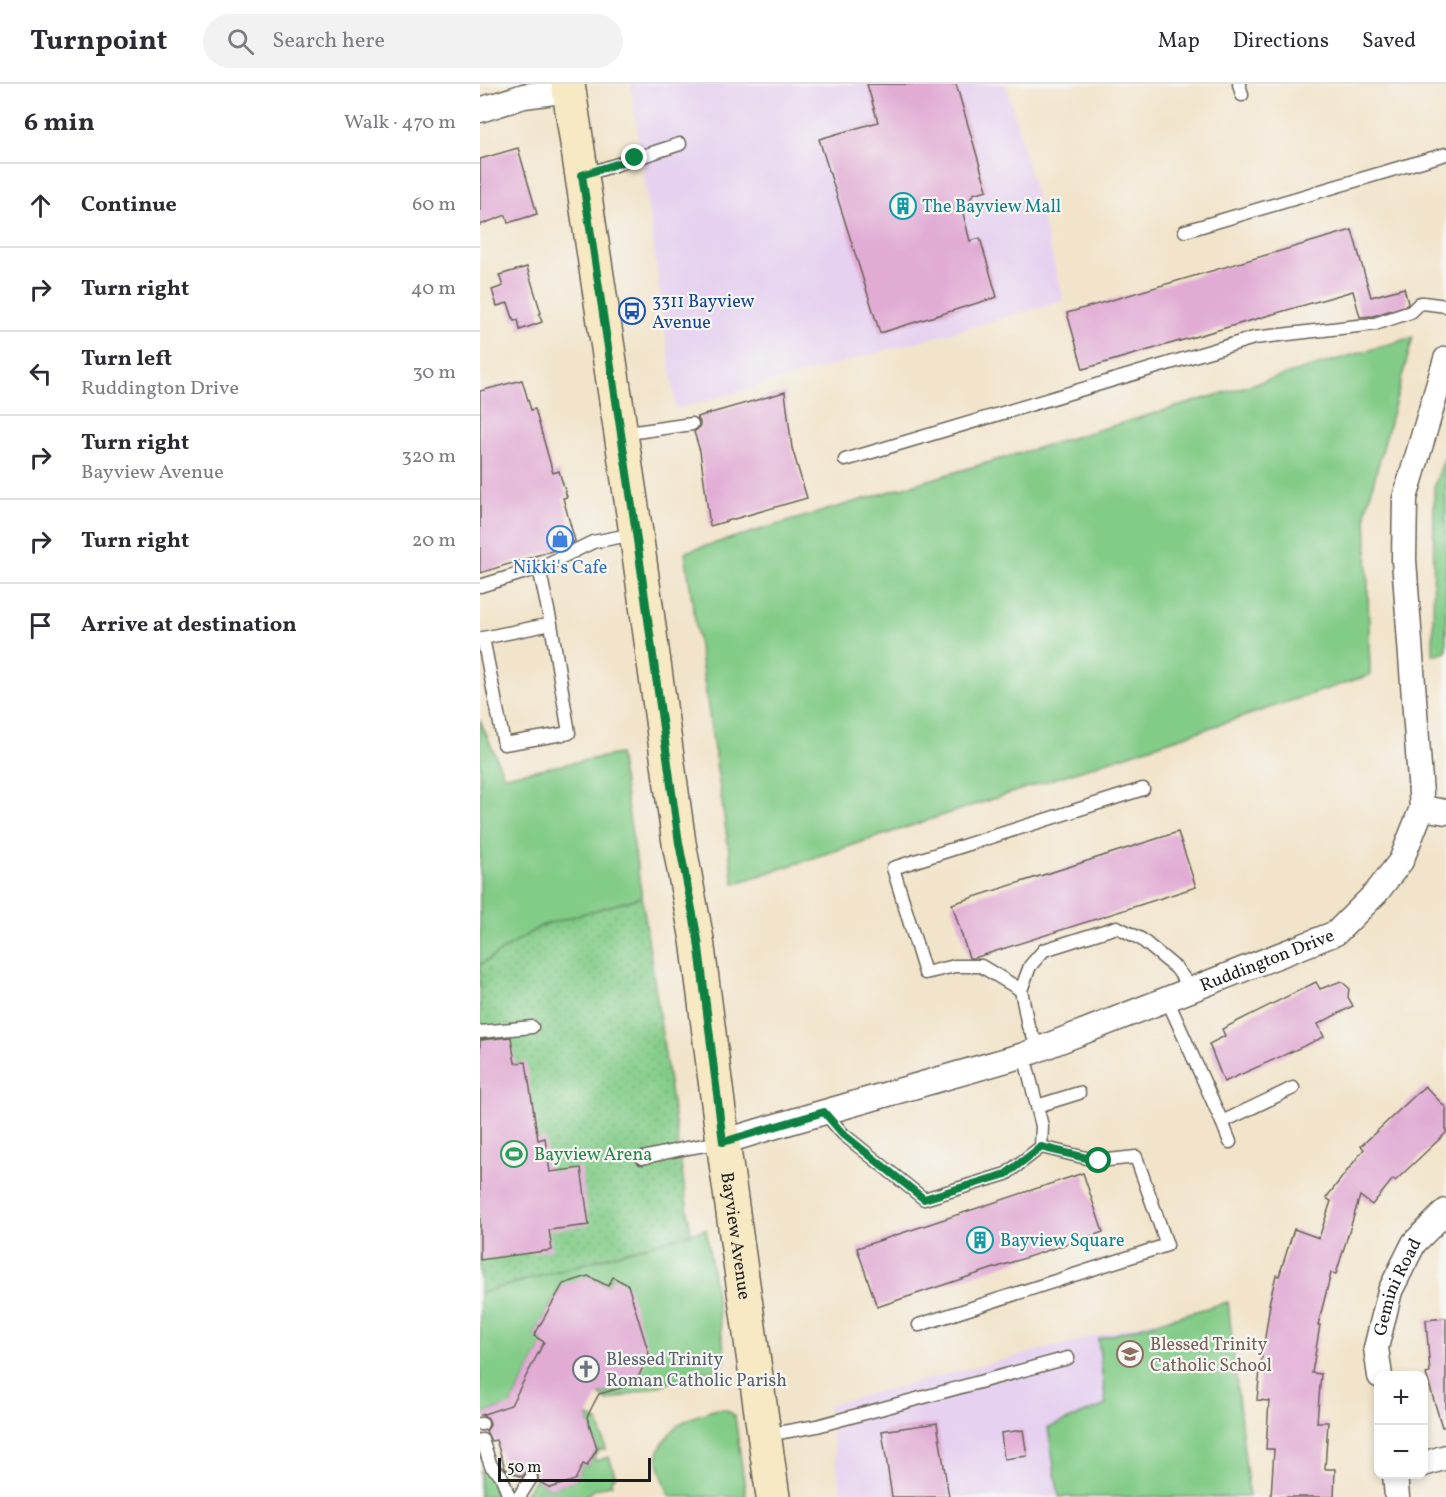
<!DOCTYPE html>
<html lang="en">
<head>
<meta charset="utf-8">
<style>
  :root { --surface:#fff; --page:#f2f2f3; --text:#2b2b33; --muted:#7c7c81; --line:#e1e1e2 }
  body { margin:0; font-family:Vollkorn,serif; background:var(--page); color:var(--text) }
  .controls { position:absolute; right:18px; bottom:18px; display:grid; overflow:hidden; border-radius:12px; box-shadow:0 3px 9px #0003 }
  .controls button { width:54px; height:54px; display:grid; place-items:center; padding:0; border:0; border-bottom:2px solid var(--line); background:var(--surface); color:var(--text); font:30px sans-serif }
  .scale { position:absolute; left:18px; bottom:15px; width:153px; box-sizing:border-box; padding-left:6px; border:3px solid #1c1c1c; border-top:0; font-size:16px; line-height:21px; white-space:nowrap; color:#1c1c1c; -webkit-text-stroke:4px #f6f6f2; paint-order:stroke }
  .stop { position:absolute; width:18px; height:18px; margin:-14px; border:4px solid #0b8043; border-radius:50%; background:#fff }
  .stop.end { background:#0b8043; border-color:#fff; box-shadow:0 2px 6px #0008 }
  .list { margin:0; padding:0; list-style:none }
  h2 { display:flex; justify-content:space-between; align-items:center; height:78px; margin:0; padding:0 24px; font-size:26px }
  h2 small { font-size:20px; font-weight:400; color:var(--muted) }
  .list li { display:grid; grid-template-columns:39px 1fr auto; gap:18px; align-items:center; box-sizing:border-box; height:84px; padding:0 24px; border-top:2px solid var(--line) }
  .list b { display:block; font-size:22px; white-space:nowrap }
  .list p { margin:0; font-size:20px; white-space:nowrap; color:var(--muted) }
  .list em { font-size:20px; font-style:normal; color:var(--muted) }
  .icon { flex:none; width:33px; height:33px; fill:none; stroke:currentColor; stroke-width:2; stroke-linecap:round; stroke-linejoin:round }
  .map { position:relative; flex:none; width:966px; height:1413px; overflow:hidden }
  header { display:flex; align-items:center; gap:36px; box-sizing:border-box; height:84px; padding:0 30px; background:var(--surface); border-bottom:2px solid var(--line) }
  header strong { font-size:28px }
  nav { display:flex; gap:33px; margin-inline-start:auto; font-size:21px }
  .search { width:420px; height:54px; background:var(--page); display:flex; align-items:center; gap:15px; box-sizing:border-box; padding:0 21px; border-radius:33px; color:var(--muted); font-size:22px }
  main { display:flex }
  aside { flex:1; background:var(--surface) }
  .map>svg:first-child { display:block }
  .built { fill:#e6d2f0 }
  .green { fill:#83cc88; stroke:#507452; stroke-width:1.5 }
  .park { fill:url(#park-dots); stroke:#507452; stroke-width:1.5 }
  .building { fill:#e1abd4 }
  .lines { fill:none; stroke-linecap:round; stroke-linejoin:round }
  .service-casing { stroke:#676259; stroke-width:15 }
  .minor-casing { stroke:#676259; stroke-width:27 }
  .secondary-casing { stroke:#676259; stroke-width:36 }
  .service { stroke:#fff; stroke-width:12 }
  .minor { stroke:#fff; stroke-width:24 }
  .secondary { stroke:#f6e9c3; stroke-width:33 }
  .route { stroke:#0b8043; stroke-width:8 }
  .labels { text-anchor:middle; stroke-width:4.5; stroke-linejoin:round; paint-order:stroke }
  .culture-label { font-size:18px; fill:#0d838f; stroke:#f6f6f2; text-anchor:start }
  .transit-label { font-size:18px; fill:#164399; stroke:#f6f6f2; text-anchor:start }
  .shop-label { font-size:18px; fill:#366cbe; stroke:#f6f6f2 }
  .street-label { font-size:18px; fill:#1c1c1c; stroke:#f6f6f2 }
  .leisure-label { font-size:18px; fill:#27864d; stroke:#f6f6f2; text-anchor:start }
  .education-label { font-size:18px; fill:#785e54; stroke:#f6f6f2; text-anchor:start }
  .worship-label { font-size:18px; fill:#5b616d; stroke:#f6f6f2; text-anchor:start }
</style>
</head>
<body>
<header>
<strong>Turnpoint</strong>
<div class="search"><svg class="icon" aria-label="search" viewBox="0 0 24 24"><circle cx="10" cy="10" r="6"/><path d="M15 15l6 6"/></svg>Search here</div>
<nav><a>Map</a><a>Directions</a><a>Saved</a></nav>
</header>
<main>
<aside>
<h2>6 min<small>Walk · 470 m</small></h2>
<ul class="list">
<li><svg class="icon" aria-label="ahead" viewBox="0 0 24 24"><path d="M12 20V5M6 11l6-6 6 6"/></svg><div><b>Continue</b></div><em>60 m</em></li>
<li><svg class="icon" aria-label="right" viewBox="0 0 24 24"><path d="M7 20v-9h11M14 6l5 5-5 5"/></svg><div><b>Turn right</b></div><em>40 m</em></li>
<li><svg class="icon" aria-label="left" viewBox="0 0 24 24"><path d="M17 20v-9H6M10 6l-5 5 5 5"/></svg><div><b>Turn left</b><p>Ruddington Drive</p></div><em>30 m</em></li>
<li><svg class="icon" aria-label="right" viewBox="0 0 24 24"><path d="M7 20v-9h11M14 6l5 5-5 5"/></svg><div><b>Turn right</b><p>Bayview Avenue</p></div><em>320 m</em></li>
<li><svg class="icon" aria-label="right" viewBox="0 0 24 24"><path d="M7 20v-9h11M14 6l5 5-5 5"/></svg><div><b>Turn right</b></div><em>20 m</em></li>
<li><svg class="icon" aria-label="arrive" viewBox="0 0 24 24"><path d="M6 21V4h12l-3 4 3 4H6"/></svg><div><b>Arrive at destination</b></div></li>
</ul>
</aside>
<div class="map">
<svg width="966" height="1413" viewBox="0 0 966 1413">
  <defs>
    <pattern id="park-dots" width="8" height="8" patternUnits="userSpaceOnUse" patternTransform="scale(1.5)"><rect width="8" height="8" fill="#83cc88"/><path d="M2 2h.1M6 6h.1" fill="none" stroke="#71af75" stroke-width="1.8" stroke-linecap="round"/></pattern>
  </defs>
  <rect width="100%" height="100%" fill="#f6f6f2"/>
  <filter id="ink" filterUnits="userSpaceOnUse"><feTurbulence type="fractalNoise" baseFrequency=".0167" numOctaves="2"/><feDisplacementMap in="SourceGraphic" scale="12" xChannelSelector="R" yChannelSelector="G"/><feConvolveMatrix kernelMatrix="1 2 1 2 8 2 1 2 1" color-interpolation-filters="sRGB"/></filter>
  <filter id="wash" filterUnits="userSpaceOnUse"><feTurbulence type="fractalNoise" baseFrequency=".008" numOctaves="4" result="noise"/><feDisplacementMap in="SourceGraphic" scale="24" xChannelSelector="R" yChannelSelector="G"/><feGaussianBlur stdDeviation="1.35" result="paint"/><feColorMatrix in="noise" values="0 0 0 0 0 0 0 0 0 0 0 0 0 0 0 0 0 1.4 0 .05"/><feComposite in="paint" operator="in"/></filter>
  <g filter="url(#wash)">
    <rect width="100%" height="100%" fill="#f2e4cb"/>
    <g class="built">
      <polygon points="151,0 526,0 584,217 196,325"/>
      <polygon points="748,1218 769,1413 362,1413 347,1321"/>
    </g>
    <g class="green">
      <polygon points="933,253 886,426 890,591 254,800 205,468"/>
      <polygon points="966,370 966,568 953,571 954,403"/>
      <polygon points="0,636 24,692 139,670 162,813 61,842 0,881"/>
      <path d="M226 1145 245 1273C245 1280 242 1283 236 1287L231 1286 128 1317 119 1311 155 1300 133 1193 128 1202 108 1192 80 1204 54 1252 64 1258 29 1324H22L0 1331V1209Z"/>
      <polygon points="748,1218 769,1413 579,1413 568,1344 626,1321 618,1255"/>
      <path d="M237 1325C245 1324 250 1327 255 1333L266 1413H190C187 1403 177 1383 178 1372 178 1366 182 1360 186 1355 201 1334 213 1333 237 1325Z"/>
      <polygon points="107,1332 118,1337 126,1365 118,1367 114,1373 116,1377 129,1373 135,1391 135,1393 131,1396 132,1400 114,1406 105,1413 43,1413 55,1395 70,1404 95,1396 103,1380 107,1382 117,1365"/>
      <polygon points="0,1386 12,1396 22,1413 0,1413"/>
    </g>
    <polygon class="park" points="162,813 211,1149 0,1209 0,881 61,842"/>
    <g id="blocks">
      <g class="building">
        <polygon points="387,0 476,0 507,106 493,110 483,129 490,157 500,154 517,213 400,249 339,55 398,38"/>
        <polygon points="38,64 57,130 28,139 26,131 0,141 0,75"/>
        <polygon points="872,146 891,213 924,204 928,219 927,221 893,232 880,233 873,207 603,285 587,229"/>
        <polygon points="47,183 61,229 59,230 62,238 40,246 38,236 34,237 28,219 17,222 12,206 23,202 19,191"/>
        <polygon points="42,296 51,326 55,325 73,389 79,387 87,413 83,414 95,457 81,464 0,489 0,307"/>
        <polygon points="305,308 312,364 327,414 230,442 220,367 214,348 220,343 220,338 217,333"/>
        <polygon points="698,748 716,803 494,874 489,874 472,820"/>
        <polygon points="861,897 869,904 868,913 873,922 838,940 844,953 744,998 729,960 745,952 742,945 836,898 840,905"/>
        <polygon points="31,953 35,979 46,978 58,1056 65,1054 70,1088 101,1084 109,1141 69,1146 72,1166 0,1176 0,956"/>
        <polygon points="945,1002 966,1024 966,1049 915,1097 913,1095 892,1121 880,1112 856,1190 851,1189 838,1241 840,1241 832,1289 841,1290 837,1338 848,1338 845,1385 855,1385 854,1413 791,1413 794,1365 786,1365 789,1317 777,1316 780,1286 790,1220 789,1220 796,1191 799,1192 814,1145 839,1154 851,1117 846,1114 884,1065 881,1062"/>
        <polygon points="603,1089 623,1148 397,1223 377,1164"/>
        <polygon points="108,1192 128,1202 133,1193 148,1201 169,1270 155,1300 119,1310 113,1321 107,1333 117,1365 107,1382 103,1380 95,1396 70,1404 58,1397 58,1391 55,1387 48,1386 42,1393 27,1386 25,1384 16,1356 11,1357 6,1347 10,1341 9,1336 7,1333 1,1331 31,1321 64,1258 54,1252 83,1200"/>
        <polygon points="966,1234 966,1342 962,1343 946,1290 950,1289 946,1236"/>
        <polygon points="457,1339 469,1413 412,1413 402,1347"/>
        <polygon points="543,1346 547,1372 524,1375 521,1349"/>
      </g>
    </g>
  </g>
  <g filter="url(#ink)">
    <use href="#blocks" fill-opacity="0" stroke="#676259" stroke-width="1.5"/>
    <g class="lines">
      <defs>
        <g id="service">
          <polyline points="759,0 762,11"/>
          <polyline points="104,91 200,60"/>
          <polyline points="705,147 966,70"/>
          <polyline points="141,350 212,340"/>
          <polyline points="365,376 774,254 895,240 931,228 940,219 943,219 966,222"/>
          <polyline points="59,484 71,540 89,649 24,660 3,554 71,540"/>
          <polyline points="0,502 59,484 113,458 154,450"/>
          <polyline points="663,705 413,784 445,889 475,882 501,882 541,906 550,882 564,866 637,843 661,855 696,884 712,905"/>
          <polyline points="541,906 548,942 560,965"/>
          <polyline points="687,915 742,1038 750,1058"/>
          <polyline points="0,948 52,943"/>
          <polyline points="557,1022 599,1009"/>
          <polyline points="344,1028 363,1050 444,1115 526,1090 561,1063 562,1042 544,971"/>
          <polyline points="742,1038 813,1004"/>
          <polyline points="162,1074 202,1065 242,1058"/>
          <polyline points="439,1241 687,1161 656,1073 619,1077 561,1063"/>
          <polyline points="0,1340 2,1340"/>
          <polyline points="286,1351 337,1342 588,1274"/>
          <polyline points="2,1356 11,1382 21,1391 29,1413"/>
          <polyline points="39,1413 51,1394"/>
        </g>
        <g id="minor">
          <polyline points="0,26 44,12 89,6"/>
          <polyline points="942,724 966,728"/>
          <path id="s1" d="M243 1058 289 1044 544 971 856 849 896 809 921 777 942 724 924 476 925 414 966 275"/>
          <path id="s2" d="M900 1292 896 1264 910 1207 934 1159 966 1127"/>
          <polyline points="944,1380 966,1373"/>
          <polyline points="915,1390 917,1413"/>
        </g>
        <g id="secondary">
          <path id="s3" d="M88 0 156 449 199 759 217 856 243 1058 293 1413"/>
        </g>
      </defs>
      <use href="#service" class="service-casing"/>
      <use href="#minor" class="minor-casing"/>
      <use href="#secondary" class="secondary-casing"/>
      <use href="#service" class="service"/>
      <use href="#minor" class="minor"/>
      <use href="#secondary" class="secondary"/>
    </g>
  </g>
  <g class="lines" filter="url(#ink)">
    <polyline class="route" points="155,74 102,91 156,449 199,759 218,856 243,1058 344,1028 363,1050 444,1115 526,1090 561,1063 619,1077"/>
  </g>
  <defs>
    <symbol id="building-ring" viewBox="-11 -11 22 22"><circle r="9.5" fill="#f6f6f2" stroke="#0f9aa8" stroke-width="1.5"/><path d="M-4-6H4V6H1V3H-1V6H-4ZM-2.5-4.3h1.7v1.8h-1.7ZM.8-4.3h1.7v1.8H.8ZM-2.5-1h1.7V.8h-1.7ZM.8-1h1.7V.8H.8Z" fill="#0f9aa8"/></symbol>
    <symbol id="bus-ring" viewBox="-11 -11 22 22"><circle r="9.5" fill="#f6f6f2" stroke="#1a4fb4" stroke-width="1.5"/><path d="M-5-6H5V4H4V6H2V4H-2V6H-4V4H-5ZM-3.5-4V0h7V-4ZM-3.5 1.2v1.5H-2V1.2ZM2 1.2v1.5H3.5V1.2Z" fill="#1a4fb4"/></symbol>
    <symbol id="shop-ring" viewBox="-11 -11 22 22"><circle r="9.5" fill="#f6f6f2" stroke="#3f7fe0" stroke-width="1.5"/><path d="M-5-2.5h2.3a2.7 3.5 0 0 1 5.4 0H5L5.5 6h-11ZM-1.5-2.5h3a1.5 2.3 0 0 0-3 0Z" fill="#3f7fe0"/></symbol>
    <symbol id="stadium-ring" viewBox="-11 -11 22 22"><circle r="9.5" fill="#f6f6f2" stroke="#2e9e5b" stroke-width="1.5"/><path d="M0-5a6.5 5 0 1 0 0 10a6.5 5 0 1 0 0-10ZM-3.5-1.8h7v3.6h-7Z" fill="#2e9e5b"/></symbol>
    <symbol id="school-ring" viewBox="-11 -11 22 22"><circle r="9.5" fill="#f6f6f2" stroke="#8d6e63" stroke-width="1.5"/><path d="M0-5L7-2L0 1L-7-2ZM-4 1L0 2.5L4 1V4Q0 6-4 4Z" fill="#8d6e63"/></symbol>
    <symbol id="church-ring" viewBox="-11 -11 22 22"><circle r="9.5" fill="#f6f6f2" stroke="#6b7280" stroke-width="1.5"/><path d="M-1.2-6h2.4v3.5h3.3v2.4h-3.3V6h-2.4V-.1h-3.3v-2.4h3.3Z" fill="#6b7280"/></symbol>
  </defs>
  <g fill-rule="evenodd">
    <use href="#building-ring" x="408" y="107" width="30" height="30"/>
    <use href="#bus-ring" x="137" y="212" width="30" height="30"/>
    <use href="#shop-ring" x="65" y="440" width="30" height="30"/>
    <use href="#stadium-ring" x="19" y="1055" width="30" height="30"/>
    <use href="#building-ring" x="485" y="1141" width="30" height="30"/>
    <use href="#school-ring" x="635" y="1255" width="30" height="30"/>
    <use href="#church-ring" x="91" y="1270" width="30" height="30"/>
  </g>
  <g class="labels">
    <g class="culture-label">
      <text x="442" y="128">The Bayview Mall</text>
      <text x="520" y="1162">Bayview Square</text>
    </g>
    <g class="transit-label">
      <text x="172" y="223">3311 Bayview<tspan x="172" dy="21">Avenue</tspan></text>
    </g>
    <g class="shop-label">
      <text x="80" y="489">Nikki's Cafe</text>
    </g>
    <g class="street-label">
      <text dy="6" stroke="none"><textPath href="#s1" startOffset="574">Ruddington Drive</textPath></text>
      <text dy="6" stroke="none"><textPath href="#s3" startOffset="1164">Bayview Avenue</textPath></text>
      <text dy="6" stroke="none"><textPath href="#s2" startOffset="93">Gemini Road</textPath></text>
    </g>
    <g class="leisure-label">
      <text x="54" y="1076">Bayview Arena</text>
    </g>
    <g class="education-label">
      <text x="670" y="1266">Blessed Trinity<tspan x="670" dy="21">Catholic School</tspan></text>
    </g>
    <g class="worship-label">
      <text x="126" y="1281">Blessed Trinity<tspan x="126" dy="21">Roman Catholic Parish</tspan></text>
    </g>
  </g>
</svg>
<div class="controls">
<button>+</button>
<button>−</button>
</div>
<div class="scale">50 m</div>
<div class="stop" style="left:619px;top:1077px"></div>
<div class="stop end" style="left:155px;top:74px"></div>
</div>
</main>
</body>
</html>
